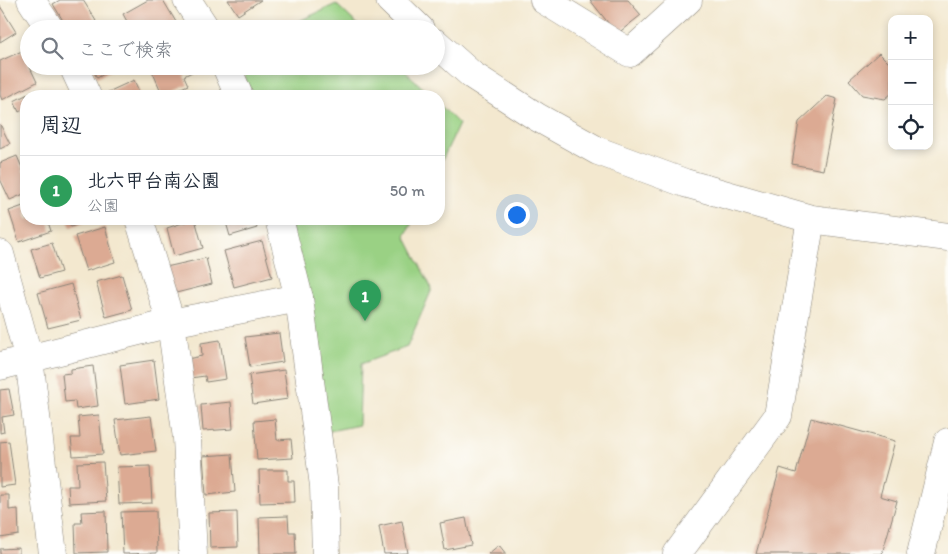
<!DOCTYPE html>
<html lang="ja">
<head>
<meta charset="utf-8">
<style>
  :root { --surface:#fff; --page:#f2f2f3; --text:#1f2937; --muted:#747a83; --line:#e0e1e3; --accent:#d1495b }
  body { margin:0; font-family:Itim,"Klee One",sans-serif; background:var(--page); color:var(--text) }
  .controls { position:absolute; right:15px; top:15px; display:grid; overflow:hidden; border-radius:10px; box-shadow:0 2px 8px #0003 }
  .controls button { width:45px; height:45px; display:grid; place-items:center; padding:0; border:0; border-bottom:1px solid var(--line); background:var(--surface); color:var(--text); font:25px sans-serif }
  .you { position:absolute; left:516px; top:214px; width:18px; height:18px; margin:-12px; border:4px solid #fff; border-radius:50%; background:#1a73e8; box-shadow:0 0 0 8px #1a73e833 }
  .badge { display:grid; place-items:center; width:32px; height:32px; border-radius:50%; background:var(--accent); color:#fff; font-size:16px; font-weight:700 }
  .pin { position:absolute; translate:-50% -41px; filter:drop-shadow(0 1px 2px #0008) }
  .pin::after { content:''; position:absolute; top:26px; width:18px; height:15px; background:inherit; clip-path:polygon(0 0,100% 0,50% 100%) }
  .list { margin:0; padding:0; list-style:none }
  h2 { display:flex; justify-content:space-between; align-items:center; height:65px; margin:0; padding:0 20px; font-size:21px }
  h2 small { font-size:16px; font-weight:400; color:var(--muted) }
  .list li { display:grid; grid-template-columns:32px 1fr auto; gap:15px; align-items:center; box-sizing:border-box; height:70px; padding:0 20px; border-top:1px solid var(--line) }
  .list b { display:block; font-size:19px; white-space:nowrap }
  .list p { margin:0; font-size:16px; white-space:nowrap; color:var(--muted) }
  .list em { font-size:16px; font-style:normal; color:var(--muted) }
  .icon { flex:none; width:28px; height:28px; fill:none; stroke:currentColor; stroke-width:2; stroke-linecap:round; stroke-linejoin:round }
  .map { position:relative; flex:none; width:948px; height:554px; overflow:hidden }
  .search { position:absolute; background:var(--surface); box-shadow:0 2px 8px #0003; left:20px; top:20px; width:425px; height:55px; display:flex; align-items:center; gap:12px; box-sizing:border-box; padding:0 18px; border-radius:28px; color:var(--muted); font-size:19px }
  .panel { position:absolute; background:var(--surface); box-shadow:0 2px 8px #0003; left:20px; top:90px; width:425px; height:135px; border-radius:20px }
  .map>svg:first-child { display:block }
  .green { fill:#9ad184; stroke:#5b7650 }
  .building { fill:#dcaa93 }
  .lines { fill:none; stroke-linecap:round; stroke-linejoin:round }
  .minor-casing { stroke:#888276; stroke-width:29 }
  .tertiary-casing { stroke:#888276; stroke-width:29 }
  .trunk-casing { stroke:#888276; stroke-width:29 }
  .minor { stroke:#fff; stroke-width:28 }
  .tertiary { stroke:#fff; stroke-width:28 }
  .trunk { stroke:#fff; stroke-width:28 }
</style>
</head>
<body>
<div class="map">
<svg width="948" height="554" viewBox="0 0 948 554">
  <rect width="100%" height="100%" fill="#fdfcf7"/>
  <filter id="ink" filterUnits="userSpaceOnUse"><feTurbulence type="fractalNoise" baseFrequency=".02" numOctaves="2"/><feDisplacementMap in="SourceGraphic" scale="10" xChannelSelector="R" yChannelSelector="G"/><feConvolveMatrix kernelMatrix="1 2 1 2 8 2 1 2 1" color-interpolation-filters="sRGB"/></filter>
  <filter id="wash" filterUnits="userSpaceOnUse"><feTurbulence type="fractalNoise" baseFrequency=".0096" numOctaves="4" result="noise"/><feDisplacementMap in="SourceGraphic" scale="20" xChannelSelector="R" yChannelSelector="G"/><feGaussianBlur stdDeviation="1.12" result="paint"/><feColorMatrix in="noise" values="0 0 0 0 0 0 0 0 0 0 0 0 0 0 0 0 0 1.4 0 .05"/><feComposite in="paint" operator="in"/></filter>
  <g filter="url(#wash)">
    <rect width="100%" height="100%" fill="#f3e8cf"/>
    <g class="green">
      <polygon points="336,4 362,29 282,29"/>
      <polygon points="241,66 400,66 431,96 252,96"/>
      <polygon points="439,104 459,124 439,167"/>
      <polygon points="290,219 414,219 405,236 432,289 407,347 361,364 359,425 325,432"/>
    </g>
    <g id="blocks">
      <g class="building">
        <polygon points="60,0 83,0 96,21 85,29 68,29 53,4"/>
        <polygon points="148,0 163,0 179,27 131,29 123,14"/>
        <polygon points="228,0 261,0 238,15"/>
        <polygon points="590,0 628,0 641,15 617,34"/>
        <polygon points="0,6 16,32 0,42"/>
        <polygon points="22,51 37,82 2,100 0,95 0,61"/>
        <polygon points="879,53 892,66 892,93 885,99 862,95 849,80"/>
        <polygon points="91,66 118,66 97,78"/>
        <polygon points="150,66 196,66 198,69 184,76 188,85 163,96"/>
        <polygon points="134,80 141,96 110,96 108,92"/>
        <polygon points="36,90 39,96 26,96 26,108 19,112 14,101"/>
        <polygon points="827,96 837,99 823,170 792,164 799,122"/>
        <polygon points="0,124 10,144 0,149"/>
        <polygon points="17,156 26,177 26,193 10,200 0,179 0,163"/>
        <polygon points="26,205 26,219 47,219 51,231 19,242 9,211"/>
        <polygon points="67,219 91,219 71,227"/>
        <polygon points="195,219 203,248 174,256 167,228"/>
        <polygon points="225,219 254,219 257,228 230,236"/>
        <polygon points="105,227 115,262 86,271 75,236"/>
        <polygon points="262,241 272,277 234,287 224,251"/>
        <polygon points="52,243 61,272 40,278 31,249"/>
        <polygon points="206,258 212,284 172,294 166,267"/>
        <polygon points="122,275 132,310 106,317 96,282"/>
        <polygon points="71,284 81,320 48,328 38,293"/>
        <polygon points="279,333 283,362 250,367 245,337"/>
        <polygon points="220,340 226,379 206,382 205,376 190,378 187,359 202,356 201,343"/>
        <polygon points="154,360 159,399 125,404 120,365"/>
        <polygon points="93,366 98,406 76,409 75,401 65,402 62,374 71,373 71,369"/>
        <polygon points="284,370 288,399 253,404 249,375"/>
        <polygon points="9,389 14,415 2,417 4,432 0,433 0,390"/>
        <polygon points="231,402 233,429 203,431 201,405"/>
        <polygon points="99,415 103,454 73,456 71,438 80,438 78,417"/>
        <polygon points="151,416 156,451 120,455 115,420"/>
        <polygon points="811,418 895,441 880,496 897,501 882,554 756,554 780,468 796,473"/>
        <polygon points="275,419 277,440 291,439 293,458 257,460 254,421"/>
        <polygon points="9,441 15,485 0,487 0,442"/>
        <polygon points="232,454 235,492 206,495 203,456"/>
        <polygon points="103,462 106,501 69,503 68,486 78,486 77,463"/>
        <polygon points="150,466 152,503 119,504 117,467"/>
        <polygon points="259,470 288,470 288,481 294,481 295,502 260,503"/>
        <polygon points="0,495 9,495 9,510 18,509 19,535 0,538"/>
        <polygon points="106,511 107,552 76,553 75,523 82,523 81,512"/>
        <polygon points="156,511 157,553 123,554 121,512"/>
        <polygon points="237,512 238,547 210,548 209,513"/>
        <polygon points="288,516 289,532 295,532 296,554 260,554 259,517"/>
        <polygon points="466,518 471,545 445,550 440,523"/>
        <polygon points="402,521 408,553 384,554 379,526"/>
        <polygon points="499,545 506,554 488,554"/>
        <polygon points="19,548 19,554 0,554 0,549"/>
      </g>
    </g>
  </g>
  <g filter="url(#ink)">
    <use href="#blocks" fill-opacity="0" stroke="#888276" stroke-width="1"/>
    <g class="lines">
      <defs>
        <g id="minor">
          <polyline points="31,0 50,29"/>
          <polyline points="187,0 206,29"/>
          <polyline points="544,0 630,53 688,0"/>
          <polyline points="73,66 87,96"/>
          <polyline points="226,66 239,96"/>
          <polyline points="139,219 171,323 187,438 193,554"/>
          <polyline points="279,219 299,298 324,486 326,554"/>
          <polyline points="0,254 29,359 53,554"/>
          <polyline points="0,366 171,323 299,298"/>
          <polyline points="677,554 778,416 811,219"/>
        </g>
        <g id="tertiary">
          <polyline points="390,0 420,29"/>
          <polyline points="436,43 472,75 537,117 598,151 685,183 811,219 948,237"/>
        </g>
        <polyline id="trunk" points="921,554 948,442"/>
      </defs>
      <use href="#minor" class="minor-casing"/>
      <use href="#tertiary" class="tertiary-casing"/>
      <use href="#trunk" class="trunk-casing"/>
      <use href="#minor" class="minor"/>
      <use href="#tertiary" class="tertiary"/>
      <use href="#trunk" class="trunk"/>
    </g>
  </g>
</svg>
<div class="controls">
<button>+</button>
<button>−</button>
<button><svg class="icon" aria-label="locate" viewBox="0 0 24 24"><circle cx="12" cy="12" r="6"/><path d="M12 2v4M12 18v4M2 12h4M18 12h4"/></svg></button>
</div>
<div class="you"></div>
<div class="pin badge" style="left:365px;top:321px;background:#2e9e5b">1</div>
<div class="search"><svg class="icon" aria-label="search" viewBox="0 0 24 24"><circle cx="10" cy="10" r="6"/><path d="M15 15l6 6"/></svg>ここで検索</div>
<section class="panel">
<h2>周辺<small></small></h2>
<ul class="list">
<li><span class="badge" style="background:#2e9e5b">1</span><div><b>北六甲台南公園</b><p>公園</p></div><em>50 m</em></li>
</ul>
</section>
</div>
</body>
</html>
